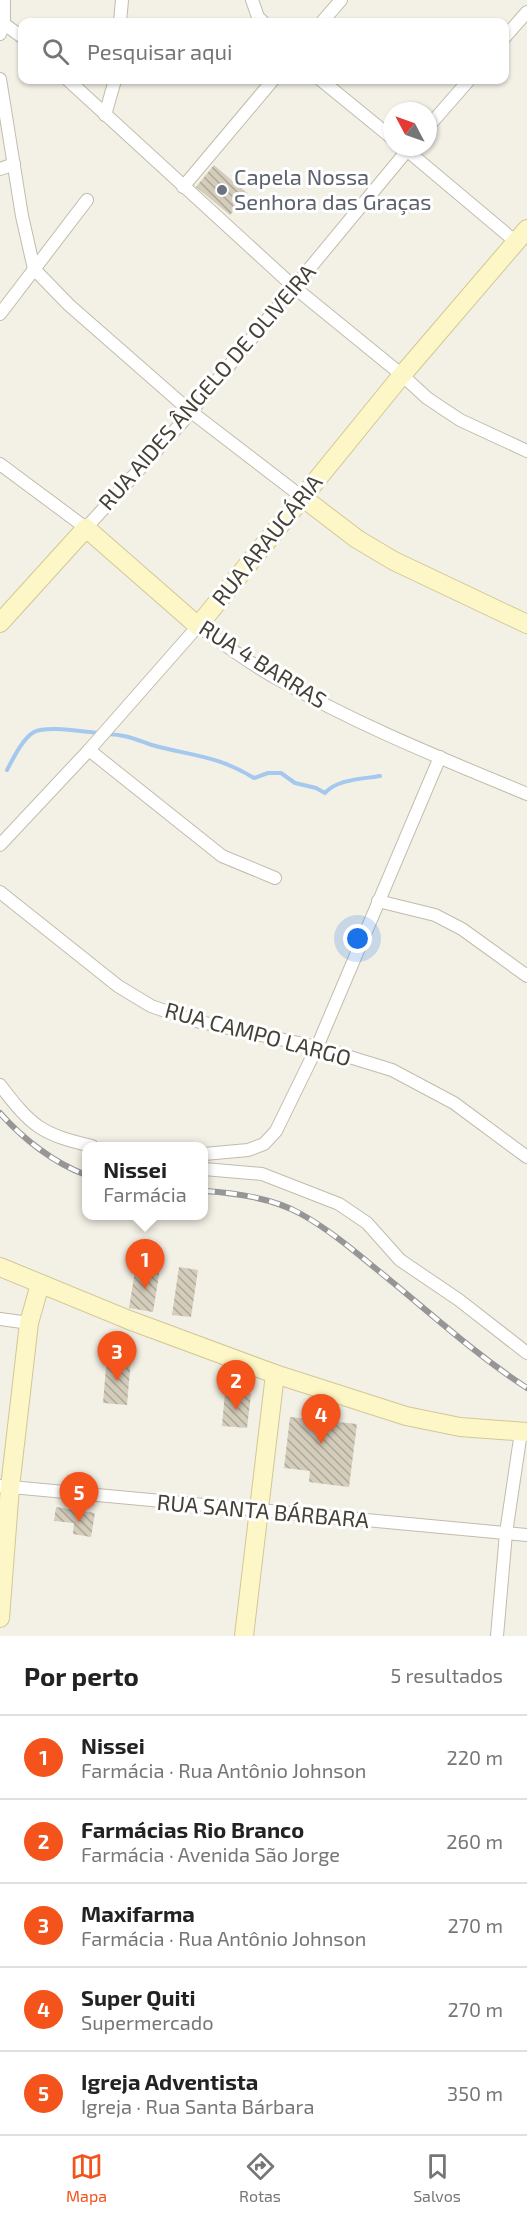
<!DOCTYPE html>
<html lang="pt">
<head>
<meta charset="utf-8">
<style>
  :root { --surface:#fff; --page:#f2f2f2; --text:#222; --muted:#767676; --line:#e0e0e0; --accent:#f4541c }
  body { margin:0; font-family:"Exo 2",sans-serif; background:var(--page); color:var(--text) }
  .compass { position:absolute; left:383px; top:102px; width:54px; height:54px; border-radius:50%; background:var(--surface); box-shadow:0 2px 4px #0004; rotate:311deg }
  .you { position:absolute; left:358px; top:939px; width:21px; height:21px; margin:-15px; border:4px solid #fff; border-radius:50%; background:#1a73e8; box-shadow:0 0 0 9px #1a73e833 }
  .badge { display:grid; place-items:center; width:39px; height:39px; border-radius:50%; background:var(--accent); color:#fff; font-size:20px; font-weight:700 }
  .pin { position:absolute; translate:-50% -50px; filter:drop-shadow(0 2px 3px #0008) }
  .pin::after { content:''; position:absolute; top:32px; width:21px; height:18px; background:inherit; clip-path:polygon(0 0,100% 0,50% 100%) }
  .popup { position:absolute; left:82px; top:1142px; width:126px; height:78px; box-sizing:border-box; display:grid; place-content:center; border-radius:12px; background:var(--surface); filter:drop-shadow(0 2px 4px #0005); font-size:20px; white-space:nowrap; color:var(--muted) }
  .popup b { font-size:22px; color:var(--text) }
  .popup::after { content:''; position:absolute; left:50%; top:100%; margin-left:-12px; border:12px solid transparent; border-top-color:var(--surface) }
  .list { margin:0; padding:0; list-style:none }
  h2 { display:flex; justify-content:space-between; align-items:center; height:78px; margin:0; padding:0 24px; font-size:26px }
  h2 small { font-size:20px; font-weight:400; color:var(--muted) }
  .list li { display:grid; grid-template-columns:39px 1fr auto; gap:18px; align-items:center; box-sizing:border-box; height:84px; padding:0 24px; border-top:2px solid var(--line) }
  .list b { display:block; font-size:22px; white-space:nowrap }
  .list p { margin:0; font-size:20px; white-space:nowrap; color:var(--muted) }
  .list em { font-size:20px; font-style:normal; color:var(--muted) }
  .icon { flex:none; width:33px; height:33px; fill:none; stroke:currentColor; stroke-width:2; stroke-linecap:round; stroke-linejoin:round }
  .map { position:relative; flex:none; width:527px; height:1636px; overflow:hidden }
  .search { position:absolute; background:var(--surface); box-shadow:0 2px 4px #0004; left:18px; right:18px; top:18px; height:66px; display:flex; align-items:center; gap:15px; box-sizing:border-box; padding:0 21px; border-radius:12px; color:var(--muted); font-size:22px }
  .sheet { height:498px; background:var(--surface) }
  nav { display:flex; justify-content:space-around; align-items:center; box-sizing:border-box; height:84px; border-top:2px solid var(--line); background:var(--surface); font-size:16px; color:var(--muted) }
  nav a { display:grid; justify-items:center; gap:3px }
  nav .on { color:var(--accent) }
  .map>svg:first-child { display:block }
  .lines { fill:none; stroke-linecap:round; stroke-linejoin:round }
  .stream { stroke:#a4c8ee; stroke-width:4 }
  .building { fill:url(#building-back-hatch) }
  .street-casing { stroke:#c1bcac; stroke-width:14 }
  .secondary-casing { stroke:#d2c897; stroke-width:20 }
  .street { stroke:#fff; stroke-width:12 }
  .secondary { stroke:#fdf6c6; stroke-width:18 }
  .rail-casing { stroke:#969696; stroke-width:6 }
  .rail { stroke:#fff; stroke-width:4; stroke-dasharray:11; stroke-linecap:butt }
  .worship-dot { fill:#6b7280; stroke:#fff; stroke-width:2 }
  .labels { text-anchor:middle; stroke-width:6; stroke-linejoin:round; paint-order:stroke }
  .worship-label { font-size:22px; fill:#5b616d; stroke:#fff; text-anchor:start }
  .street-label { font-size:22px; fill:#454136; stroke:#fff }
</style>
</head>
<body>
<div class="map">
<svg width="527" height="1636" viewBox="0 0 527 1636">
  <defs>
    <pattern id="building-back-hatch" width="6" height="6" patternUnits="userSpaceOnUse" patternTransform="scale(1.5)"><rect width="6" height="6" fill="#d4cdbc"/><path d="M-1 5l2 2M0 0l6 6M5-1l2 2" fill="none" stroke="#aea89a"/></pattern>
  </defs>
  <rect width="100%" height="100%" fill="#f3f0e6"/>
  <g class="lines">
    <g class="stream">
      <path d="M107 734C128 735 134 739 152 745 191 756 217 755 254 778L268 773H281L295 783 316 788 325 793C337 779 363 779 380 776"/>
      <path d="M7 770C13 759 22 739 34 732 48 725 83 732 100 733"/>
    </g>
  </g>
  <g class="building">
    <polygon points="214,165 248,194 230,215 196,187"/>
    <polygon points="136,1265 160,1269 153,1312 129,1308"/>
    <polygon points="179,1267 198,1270 191,1317 172,1315"/>
    <polygon points="107,1356 131,1358 127,1405 103,1403"/>
    <polygon points="225,1392 251,1394 247,1428 222,1426"/>
    <polygon points="290,1417 357,1424 349,1487 309,1482 310,1471 284,1468"/>
    <polygon points="56,1507 95,1513 91,1537 73,1534 74,1523 54,1521"/>
  </g>
  <g class="lines">
    <defs>
      <g id="street">
        <polyline points="252,0 258,17 263,22"/>
        <polyline points="120,22 122,0"/>
        <polyline points="322,22 341,0"/>
        <polyline points="4,24 22,37"/>
        <polyline points="0,34 4,24 4,0"/>
        <polyline points="504,38 527,12"/>
        <polyline points="0,79 22,216 34,269 69,305 190,411 302,497"/>
        <polyline points="68,80 294,287 402,375 427,398 460,420 527,451"/>
        <polyline points="321,80 392,138"/>
        <polyline points="105,115 115,80"/>
        <polyline points="428,127 469,80"/>
        <polyline points="403,147 516,242"/>
        <polyline points="0,169 14,164"/>
        <polyline points="183,187 273,80"/>
        <polyline points="0,314 87,200"/>
        <polyline points="0,464 86,528 185,419 410,147"/>
        <polyline points="89,750 222,856 275,878"/>
        <path d="M0 845 89 750 198 626C224 644 250 664 278 679 357 725 443 759 527 794"/>
        <polyline points="0,892 118,986 151,1006 191,1020 317,1047 392,1070 454,1103 527,1157"/>
        <polyline points="378,901 435,915 462,929 527,976"/>
        <path d="M0 1085C32 1127 41 1134 92 1146"/>
        <polyline points="204,1154 248,1150 264,1144 276,1131 317,1047 440,757"/>
        <polyline points="204,1169 262,1174 339,1204 367,1223 400,1260 459,1300 527,1353"/>
        <polyline points="0,1319 29,1323"/>
        <polyline points="0,1486 527,1535"/>
        <polyline points="497,1636 506,1533 521,1432"/>
      </g>
      <g id="secondary">
        <polyline points="302,497 357,539 394,561 527,624"/>
        <polyline points="0,623 86,528 198,626 402,375 527,229"/>
        <polyline points="0,1267 129,1320 275,1374 406,1416 460,1427 527,1432"/>
        <polyline points="0,1618 10,1487 29,1323 40,1284"/>
        <polyline points="244,1636 275,1374"/>
      </g>
    </defs>
    <use href="#street" class="street-casing"/>
    <use href="#secondary" class="secondary-casing"/>
    <use href="#street" class="street"/>
    <use href="#secondary" class="secondary"/>
    <defs>
      <g id="rail">
        <path d="M0 1113C23 1139 54 1163 86 1175"/>
        <path d="M204 1191C236 1193 273 1198 301 1214 328 1229 352 1249 375 1268 425 1308 473 1353 527 1388"/>
      </g>
    </defs>
    <use href="#rail" class="rail-casing"/>
    <use href="#rail" class="rail"/>
  </g>
  <circle class="worship-dot" cx="222" cy="190" r="6"/>
  <g class="labels">
    <g class="worship-label">
      <text x="234" y="185">Capela Nossa<tspan x="234" dy="25">Senhora das Graças</tspan></text>
    </g>
    <g class="street-label">
      <text transform="translate(207 387) rotate(-49)" y="8">RUA AIDES ÂNGELO DE OLIVEIRA</text>
      <text transform="translate(267 540) rotate(-51)" y="8">RUA ARAUCÁRIA</text>
      <text transform="translate(263 664) rotate(32)" y="8">RUA 4 BARRAS</text>
      <text transform="translate(258 1034) rotate(15)" y="8">RUA CAMPO LARGO</text>
      <text transform="translate(263 1511) rotate(5)" y="8">RUA SANTA BÁRBARA</text>
    </g>
  </g>
</svg>
<svg class="compass" viewBox="-18 -18 36 36"><path d="M0-13l5 13h-10z" fill="#e53935"/><path d="M0 13l5-13h-10z" fill="#767676"/></svg>
<div class="you"></div>
<div class="pin badge" style="left:145px;top:1289px">1</div>
<div class="popup"><b>Nissei</b>Farmácia</div>
<div class="pin badge" style="left:236px;top:1410px">2</div>
<div class="pin badge" style="left:117px;top:1381px">3</div>
<div class="pin badge" style="left:321px;top:1444px">4</div>
<div class="pin badge" style="left:79px;top:1522px">5</div>
<div class="search"><svg class="icon" aria-label="search" viewBox="0 0 24 24"><circle cx="10" cy="10" r="6"/><path d="M15 15l6 6"/></svg>Pesquisar aqui</div>
</div>
<section class="sheet">
<h2>Por perto<small>5 resultados</small></h2>
<ul class="list">
<li><span class="badge">1</span><div><b>Nissei</b><p>Farmácia · Rua Antônio Johnson</p></div><em>220 m</em></li>
<li><span class="badge">2</span><div><b>Farmácias Rio Branco</b><p>Farmácia · Avenida São Jorge</p></div><em>260 m</em></li>
<li><span class="badge">3</span><div><b>Maxifarma</b><p>Farmácia · Rua Antônio Johnson</p></div><em>270 m</em></li>
<li><span class="badge">4</span><div><b>Super Quiti</b><p>Supermercado</p></div><em>270 m</em></li>
<li><span class="badge">5</span><div><b>Igreja Adventista</b><p>Igreja · Rua Santa Bárbara</p></div><em>350 m</em></li>
</ul>
</section>
<nav>
<a class="on"><svg class="icon" aria-label="map" viewBox="0 0 24 24"><path d="M3 6l6-2 6 2 6-2v14l-6 2-6-2-6 2zM9 4v14M15 6v14"/></svg>Mapa</a>
<a><svg class="icon" aria-label="directions" viewBox="0 0 24 24"><path d="M12 3l9 9-9 9-9-9zM9 14v-3h6M13 9l2 2-2 2"/></svg>Rotas</a>
<a><svg class="icon" aria-label="saved" viewBox="0 0 24 24"><path d="M7 4h10v16l-5-4-5 4z"/></svg>Salvos</a>
</nav>
</body>
</html>
